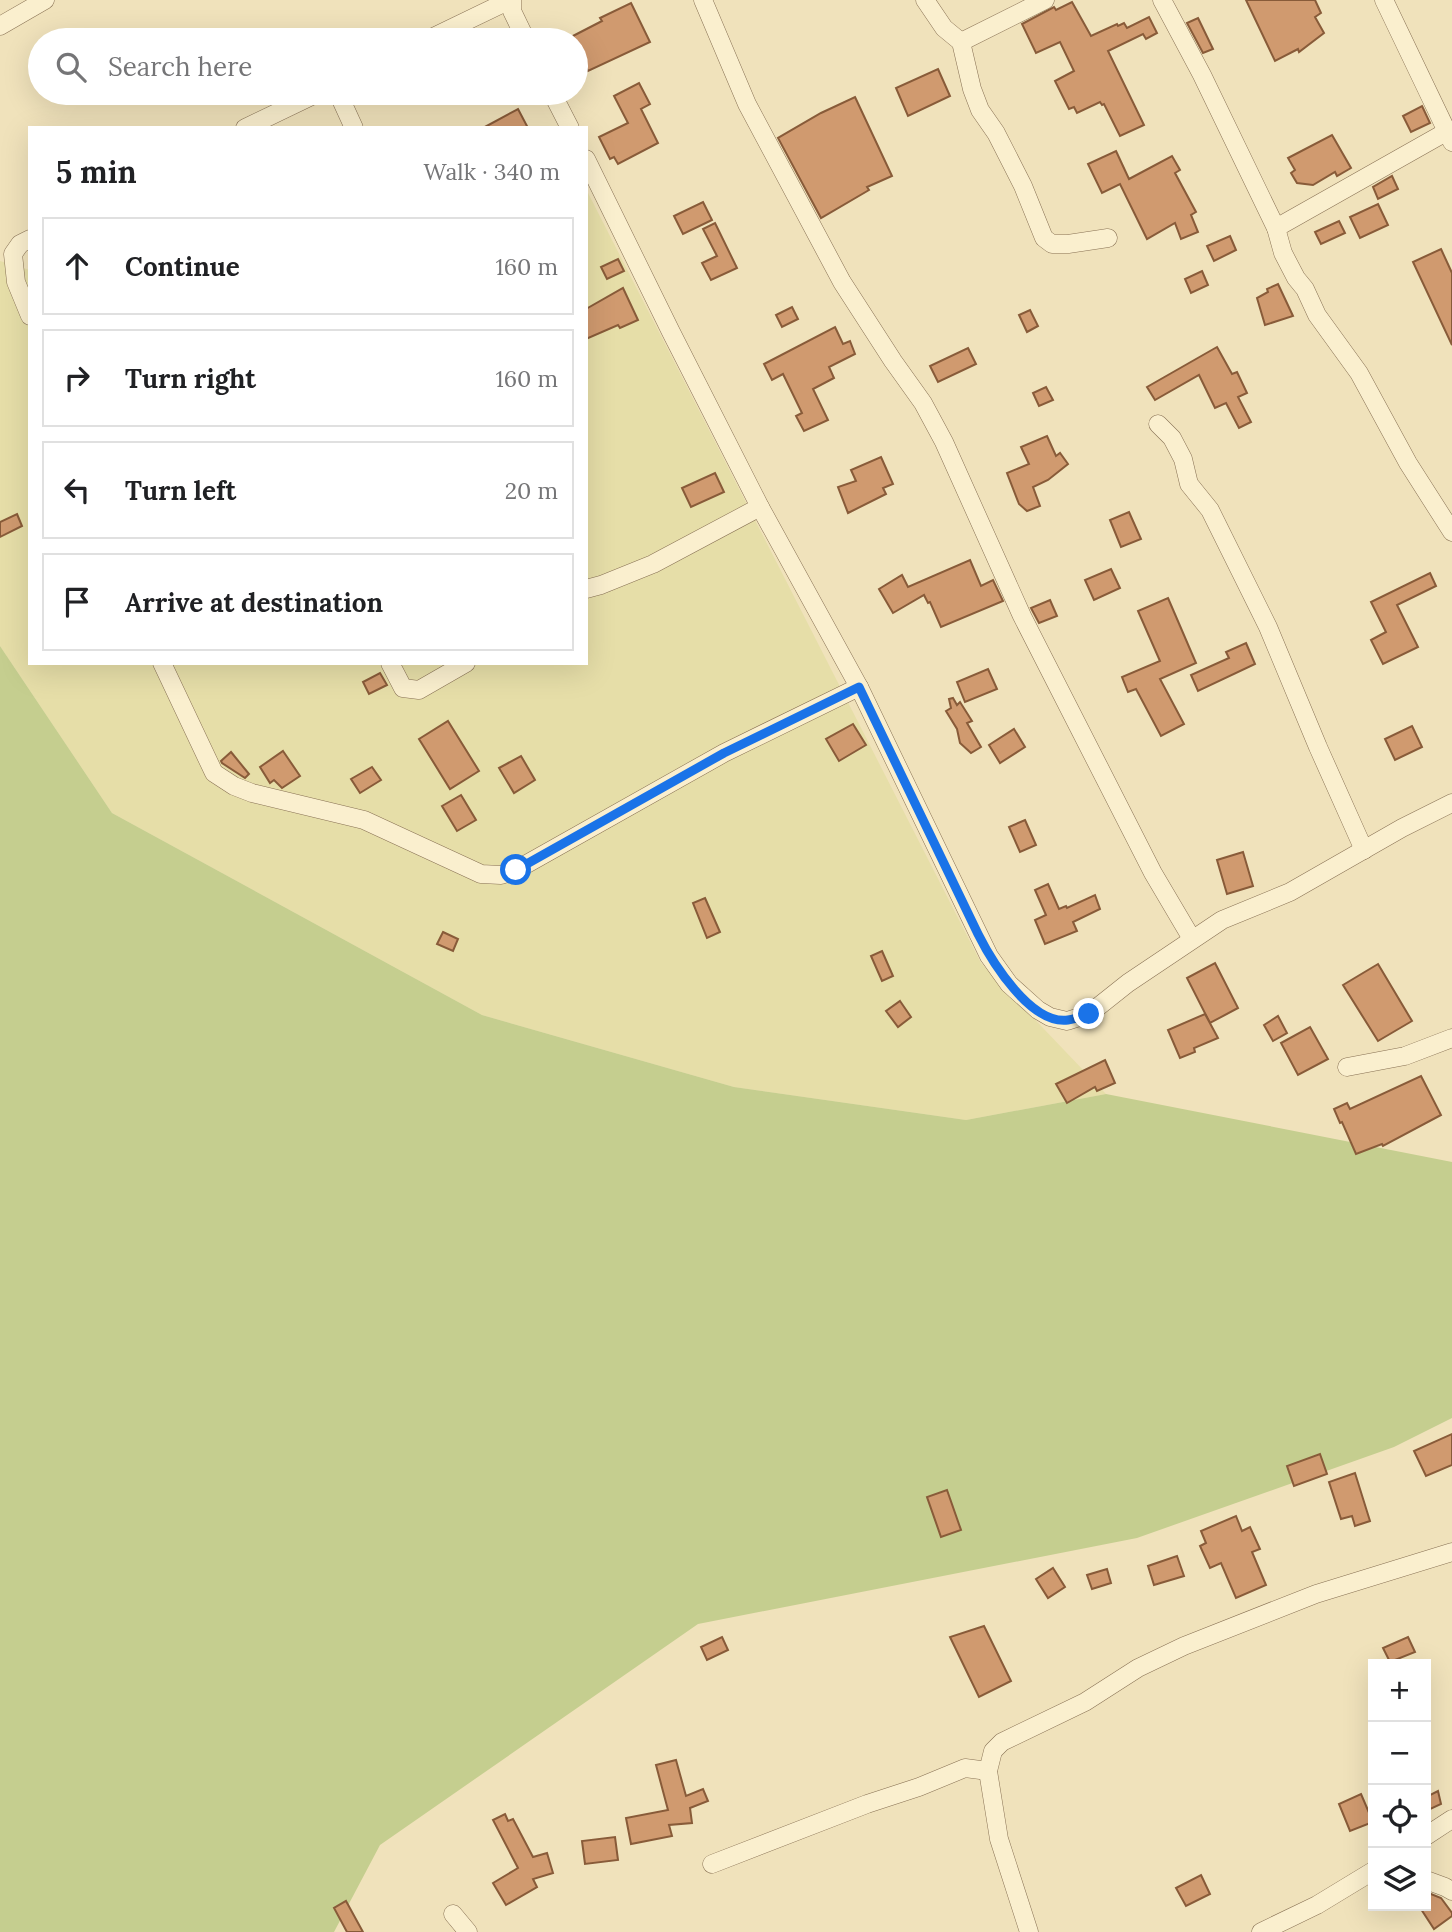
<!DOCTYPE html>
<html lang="en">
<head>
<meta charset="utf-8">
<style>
  :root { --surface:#fff; --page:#f6f6f6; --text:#202124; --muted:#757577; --line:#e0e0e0 }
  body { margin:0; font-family:Lora,serif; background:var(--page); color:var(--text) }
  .controls { position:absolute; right:21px; bottom:21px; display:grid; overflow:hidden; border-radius:0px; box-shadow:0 7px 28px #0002 }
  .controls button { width:63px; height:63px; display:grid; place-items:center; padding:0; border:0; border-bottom:2px solid var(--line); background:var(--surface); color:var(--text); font:35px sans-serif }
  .stop { position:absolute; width:21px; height:21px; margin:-16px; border:5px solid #1a73e8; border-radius:50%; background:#fff }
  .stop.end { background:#1a73e8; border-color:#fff; box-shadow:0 2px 7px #0008 }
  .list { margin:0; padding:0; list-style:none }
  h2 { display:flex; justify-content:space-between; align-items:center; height:91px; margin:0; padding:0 28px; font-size:30px }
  h2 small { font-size:23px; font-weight:400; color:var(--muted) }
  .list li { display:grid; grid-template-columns:46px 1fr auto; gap:21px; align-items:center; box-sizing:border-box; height:98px; margin:0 14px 14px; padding:0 14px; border:2px solid var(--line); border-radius:0px }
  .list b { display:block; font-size:26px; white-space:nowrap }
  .list em { font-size:23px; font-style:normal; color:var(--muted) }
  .icon { flex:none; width:38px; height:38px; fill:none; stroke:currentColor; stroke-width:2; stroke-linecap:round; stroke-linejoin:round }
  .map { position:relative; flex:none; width:1452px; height:1932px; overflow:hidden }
  .search { position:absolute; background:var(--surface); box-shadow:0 7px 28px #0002; left:28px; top:28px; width:560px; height:77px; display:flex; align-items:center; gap:18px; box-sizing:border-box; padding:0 24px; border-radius:38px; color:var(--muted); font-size:26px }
  .panel { position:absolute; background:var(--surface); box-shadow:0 7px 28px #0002; left:28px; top:126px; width:560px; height:539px; border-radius:0px }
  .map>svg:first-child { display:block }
  .farmland { fill:#e6dea8 }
  .green { fill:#c5ce8f }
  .building { fill:#d09a6f; stroke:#885b39; stroke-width:2 }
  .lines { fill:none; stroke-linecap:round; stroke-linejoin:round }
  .street-casing { stroke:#887154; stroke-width:19 }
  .street { stroke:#faefce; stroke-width:18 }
  .route { stroke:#1a73e8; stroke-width:9 }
</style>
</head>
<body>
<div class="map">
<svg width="1452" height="1932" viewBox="0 0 1452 1932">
  <rect width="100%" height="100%" fill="#f0e2bb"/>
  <polygon class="farmland" points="586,189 981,963 1106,1094 966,1120 734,1087 482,1015 112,813 0,646 0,261 30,270 30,663 586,663"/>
  <polygon class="green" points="0,646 112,813 482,1015 734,1087 966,1120 1106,1094 1452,1162 1452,1418 1394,1447 1137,1538 698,1624 380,1845 334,1932 0,1932"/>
  <g class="building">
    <polygon points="1246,0 1315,0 1321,13 1315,17 1324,33 1299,52 1298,49 1275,61"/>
    <polygon points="1072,2 1091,36 1117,24 1118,26 1124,23 1127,28 1149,17 1157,33 1146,39 1143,34 1108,51 1144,125 1120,136 1104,104 1102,105 1100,102 1077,113 1074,107 1069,109 1055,81 1074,71 1060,42 1036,53 1022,24 1054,7 1056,10"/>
    <polygon points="631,3 650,42 588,71 576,47 576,40 573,40 571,37 602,21 600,18"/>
    <polygon points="1198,18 1213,49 1203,53 1187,23"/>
    <polygon points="938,69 950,96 908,116 896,88"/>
    <polygon points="639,83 650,104 641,109 658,143 618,164 614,157 610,159 599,137 628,123 614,96"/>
    <polygon points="855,97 892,176 867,187 869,190 821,218 778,138 821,113"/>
    <polygon points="1422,106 1430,123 1411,132 1403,116"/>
    <polygon points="518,109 528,128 483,128"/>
    <polygon points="1332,135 1351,168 1337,176 1335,172 1313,185 1297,183 1291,173 1295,170 1288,158"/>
    <polygon points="1116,151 1129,179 1172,156 1180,170 1175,173 1196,212 1191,215 1198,232 1181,239 1175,223 1147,239 1120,184 1102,193 1088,164"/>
    <polygon points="1392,176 1398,189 1378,199 1373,187"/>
    <polygon points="703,202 712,220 683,234 674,216"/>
    <polygon points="1378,204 1388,225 1360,238 1350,217"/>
    <polygon points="1339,221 1345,233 1321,244 1315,232"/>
    <polygon points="715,223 737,268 711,280 702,263 717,256 703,229"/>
    <polygon points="1230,236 1236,250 1214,261 1207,246"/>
    <polygon points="1441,249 1452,273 1452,345 1413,262"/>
    <polygon points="618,259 624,271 607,279 601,267"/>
    <polygon points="1202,271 1208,285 1191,293 1185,279"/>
    <polygon points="1278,284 1293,316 1265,325 1257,298 1268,292 1267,289"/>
    <polygon points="623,288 638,320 620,328 618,325 586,339 586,309"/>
    <polygon points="792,307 798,319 782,327 776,315"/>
    <polygon points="1030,310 1038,326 1027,332 1019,315"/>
    <polygon points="835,327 843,344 850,341 855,354 829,367 834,378 813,389 828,420 804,431 796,416 802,413 783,374 772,380 764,364"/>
    <polygon points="1217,347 1232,374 1237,372 1247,393 1238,397 1251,422 1239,428 1226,403 1215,408 1199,375 1155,400 1147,387"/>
    <polygon points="968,348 976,364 938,382 930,366"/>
    <polygon points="1046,387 1053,400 1039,406 1033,393"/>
    <polygon points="1047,436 1056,456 1060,453 1068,464 1048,480 1033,487 1040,506 1027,511 1019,504 1007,473 1029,464 1021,447"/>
    <polygon points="881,457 893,484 883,488 886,494 848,513 838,487 856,481 851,470"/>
    <polygon points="715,473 724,492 691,507 682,488"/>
    <polygon points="1129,512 1141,539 1121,547 1110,520"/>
    <polygon points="17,514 22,526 0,537 0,522"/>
    <polygon points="970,560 981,586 993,580 1003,601 941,627 930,602 928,603 924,595 893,613 879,589 902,575 908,587"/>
    <polygon points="1111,569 1120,588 1094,600 1085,580"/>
    <polygon points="1430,573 1436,586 1397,605 1418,647 1383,664 1371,640 1386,632 1371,602"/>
    <polygon points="1168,598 1196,663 1160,679 1184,724 1161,736 1136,689 1128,692 1122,677 1160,661 1138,611"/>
    <polygon points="1050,600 1057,616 1039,623 1031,608"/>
    <polygon points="1246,643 1255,664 1198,691 1191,675 1229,658 1226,652"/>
    <polygon points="988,669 997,689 965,702 957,682"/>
    <polygon points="380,673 387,685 369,694 363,682"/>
    <polygon points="953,698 957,705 960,702 972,721 967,723 981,747 971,753 960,743 957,729 946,711 951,708 949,699"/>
    <polygon points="448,721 479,771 450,789 419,739"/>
    <polygon points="853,724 866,745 839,761 826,739"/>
    <polygon points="1412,726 1422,747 1395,760 1385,739"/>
    <polygon points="1014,729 1025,747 1000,763 989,745"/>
    <polygon points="283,751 300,776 282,788 274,780 270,783 260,767"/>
    <polygon points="231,752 249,774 245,778 222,763 221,761"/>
    <polygon points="521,756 535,780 514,793 499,768"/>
    <polygon points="372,767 381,780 360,793 351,779"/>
    <polygon points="461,795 476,820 457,831 442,806"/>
    <polygon points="1025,820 1036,845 1020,852 1009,827"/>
    <polygon points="1243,852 1253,886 1227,894 1217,860"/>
    <polygon points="1048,884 1059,909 1066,906 1067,908 1095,895 1100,909 1073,922 1077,931 1045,944 1035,920 1046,915 1035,890"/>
    <polygon points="705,898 720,932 707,938 693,903"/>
    <polygon points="443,932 458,939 453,951 437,944"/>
    <polygon points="882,951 893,976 882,981 871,956"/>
    <polygon points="1215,963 1238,1008 1210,1023 1187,978"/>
    <polygon points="1378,964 1412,1021 1378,1041 1343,985"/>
    <polygon points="900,1001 911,1017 898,1027 886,1011"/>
    <polygon points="1205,1014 1218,1038 1194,1048 1195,1052 1180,1058 1168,1030"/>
    <polygon points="1278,1016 1287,1033 1273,1041 1264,1025"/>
    <polygon points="1310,1027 1328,1059 1298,1075 1281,1043"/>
    <polygon points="1105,1060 1115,1083 1097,1091 1095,1087 1067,1103 1056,1084"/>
    <polygon points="1421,1076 1441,1115 1383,1146 1382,1144 1356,1154 1342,1122 1340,1123 1334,1109 1347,1103 1350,1109"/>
    <polygon points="1452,1434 1452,1465 1426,1476 1414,1451"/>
    <polygon points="1320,1454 1327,1474 1294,1486 1287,1466"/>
    <polygon points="1355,1473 1370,1521 1355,1526 1352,1516 1341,1519 1329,1482"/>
    <polygon points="947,1490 961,1530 941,1537 927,1497"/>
    <polygon points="1236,1516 1242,1531 1250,1527 1260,1549 1252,1552 1266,1585 1236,1598 1221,1563 1210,1568 1200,1546 1206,1543 1201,1531"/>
    <polygon points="1177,1556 1184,1576 1154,1585 1148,1566"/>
    <polygon points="1053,1568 1065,1587 1048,1598 1036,1579"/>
    <polygon points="1107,1569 1111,1583 1092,1589 1087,1575"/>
    <polygon points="984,1626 1011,1681 979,1697 950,1637"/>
    <polygon points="722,1637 728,1650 707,1660 701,1647"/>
    <polygon points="1408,1637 1415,1652 1390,1662 1383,1648"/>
    <polygon points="676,1760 686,1796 703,1789 708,1801 690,1808 692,1823 669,1825 672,1836 631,1844 626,1818 668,1810 656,1765"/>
    <polygon points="1438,1791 1441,1804 1426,1811 1426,1797"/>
    <polygon points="1361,1794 1373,1822 1350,1831 1339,1804"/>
    <polygon points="505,1814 508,1821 513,1819 533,1857 547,1853 553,1873 533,1879 537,1887 506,1905 493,1883 518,1868 493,1820"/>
    <polygon points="615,1837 618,1860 585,1864 582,1841"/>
    <polygon points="1201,1875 1210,1894 1186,1906 1176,1888"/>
    <polygon points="1426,1892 1441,1898 1452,1913 1452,1916 1434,1929 1419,1906 1426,1906"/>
    <polygon points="346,1901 363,1932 347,1932 334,1908"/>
  </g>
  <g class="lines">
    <defs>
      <g id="street">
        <polyline points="512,0 512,11 526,40"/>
        <polyline points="703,0 747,104 842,282 893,361 923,403 944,442 1022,616 1153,873 1192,939"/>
        <polyline points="925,0 944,28 961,42 972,89 980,110 996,133 1023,186 1044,238 1052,244 1068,244 1108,238"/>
        <polyline points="1162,0 1202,75 1276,228 1283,253 1296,278 1305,289 1317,315 1359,373 1408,463 1452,532"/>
        <polyline points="1384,0 1452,142"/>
        <polyline points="0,26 45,0"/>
        <polyline points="427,40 510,0"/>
        <polyline points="961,42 1045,0"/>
        <polyline points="338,93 354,128"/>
        <polyline points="552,93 570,128"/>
        <polyline points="245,128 318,93"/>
        <polyline points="586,159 671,332 760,507 859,687 989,956 1009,984 1038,1010 1050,1017 1067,1021 1089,1014 1128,983 1222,920 1290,892 1402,828 1452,803"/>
        <polyline points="1276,228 1446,132"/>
        <polyline points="30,239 20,244 13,254 16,282 30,316"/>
        <polyline points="1158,424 1172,438 1183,459 1189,484 1210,510 1268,627 1318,747 1364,850"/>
        <polyline points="586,589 601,585 653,564 760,507"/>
        <polyline points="162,663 214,773 234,786 252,793 364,820 481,874 501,875 516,870 724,753 859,687"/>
        <polyline points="390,663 403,688 419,690 466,663"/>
        <polyline points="1347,1067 1405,1056 1452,1038"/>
        <polyline points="1426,1836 1452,1819"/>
        <polyline points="712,1864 867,1804 919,1787 965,1768 988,1771"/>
        <polyline points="1426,1880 1445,1887 1452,1891"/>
        <polyline points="453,1914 468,1932"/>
        <polyline points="1029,1932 999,1839 988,1771 993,1751 1002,1742 1085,1702 1138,1668 1184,1646 1316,1594 1452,1552"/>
        <polyline points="1261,1932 1317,1905 1373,1871"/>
      </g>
    </defs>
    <use href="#street" class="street-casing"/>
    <use href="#street" class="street"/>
  </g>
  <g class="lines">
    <path class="route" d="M516 870 724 753 859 687 978 934C992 962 1031 1025 1068 1020 1075 1019 1083 1016 1089 1014"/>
  </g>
</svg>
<div class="controls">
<button>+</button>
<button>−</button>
<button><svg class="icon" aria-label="locate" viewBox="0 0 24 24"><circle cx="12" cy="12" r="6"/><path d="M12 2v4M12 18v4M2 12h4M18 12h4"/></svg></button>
<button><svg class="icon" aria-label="layers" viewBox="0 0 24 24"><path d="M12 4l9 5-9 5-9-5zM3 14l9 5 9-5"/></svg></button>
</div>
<div class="stop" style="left:516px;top:870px"></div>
<div class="stop end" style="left:1089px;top:1014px"></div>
<div class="search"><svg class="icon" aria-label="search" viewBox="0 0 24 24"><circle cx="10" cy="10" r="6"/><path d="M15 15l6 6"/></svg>Search here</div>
<section class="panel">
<h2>5 min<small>Walk · 340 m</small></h2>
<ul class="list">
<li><svg class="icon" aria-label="ahead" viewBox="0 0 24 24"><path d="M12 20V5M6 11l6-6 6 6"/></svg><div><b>Continue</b></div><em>160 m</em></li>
<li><svg class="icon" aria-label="right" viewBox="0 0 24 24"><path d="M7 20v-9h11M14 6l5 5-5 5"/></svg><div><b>Turn right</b></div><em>160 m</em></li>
<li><svg class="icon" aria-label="left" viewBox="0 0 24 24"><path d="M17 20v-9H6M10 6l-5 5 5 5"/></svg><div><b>Turn left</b></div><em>20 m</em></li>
<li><svg class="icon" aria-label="arrive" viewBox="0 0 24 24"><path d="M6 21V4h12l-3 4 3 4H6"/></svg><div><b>Arrive at destination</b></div></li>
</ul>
</section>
</div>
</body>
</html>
